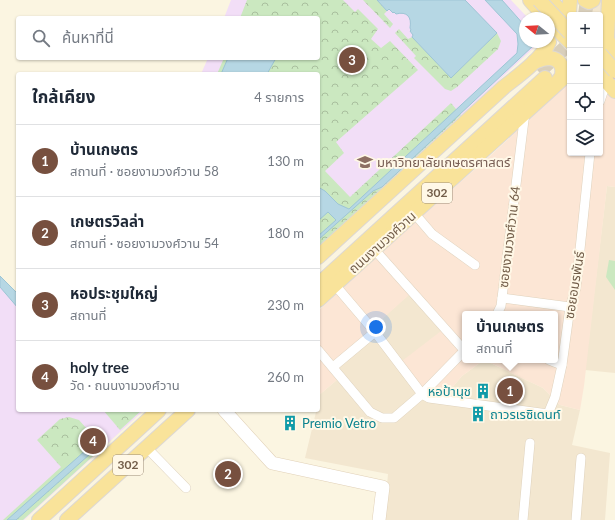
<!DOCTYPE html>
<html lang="th">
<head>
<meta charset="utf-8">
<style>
  :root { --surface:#fff; --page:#f6f6f7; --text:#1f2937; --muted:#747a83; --line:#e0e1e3; --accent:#77503f }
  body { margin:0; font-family:Lato,"Noto Sans Thai",sans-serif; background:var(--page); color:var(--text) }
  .controls { position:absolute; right:12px; top:12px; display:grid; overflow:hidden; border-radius:4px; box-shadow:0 1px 3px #0004 }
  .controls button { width:36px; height:36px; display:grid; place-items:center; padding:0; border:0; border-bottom:1px solid var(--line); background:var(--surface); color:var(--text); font:20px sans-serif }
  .compass { position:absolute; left:519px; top:12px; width:36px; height:36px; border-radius:50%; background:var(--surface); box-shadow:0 1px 3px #0004; rotate:288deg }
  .you { position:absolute; left:376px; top:327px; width:14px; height:14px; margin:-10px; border:3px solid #fff; border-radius:50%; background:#1a73e8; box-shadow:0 0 0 6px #1a73e833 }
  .badge { display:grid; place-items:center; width:26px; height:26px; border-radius:50%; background:var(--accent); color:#fff; font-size:13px; font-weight:700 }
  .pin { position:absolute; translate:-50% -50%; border:2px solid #fff; box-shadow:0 1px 4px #0006 }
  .popup { position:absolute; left:462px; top:311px; width:96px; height:52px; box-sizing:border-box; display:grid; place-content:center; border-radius:4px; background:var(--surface); filter:drop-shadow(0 1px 3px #0005); font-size:13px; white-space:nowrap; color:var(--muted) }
  .popup b { font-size:15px; color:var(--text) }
  .popup::after { content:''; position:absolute; left:50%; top:100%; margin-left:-8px; border:8px solid transparent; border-top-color:var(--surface) }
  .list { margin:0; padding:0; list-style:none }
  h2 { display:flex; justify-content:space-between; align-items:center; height:52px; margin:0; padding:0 16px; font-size:17px }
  h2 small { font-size:13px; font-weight:400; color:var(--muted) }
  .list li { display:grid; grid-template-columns:26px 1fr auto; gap:12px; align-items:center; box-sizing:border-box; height:72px; padding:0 16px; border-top:1px solid var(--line) }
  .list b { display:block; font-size:15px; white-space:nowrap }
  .list p { margin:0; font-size:13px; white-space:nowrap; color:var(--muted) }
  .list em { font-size:13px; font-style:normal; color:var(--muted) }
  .icon { flex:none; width:22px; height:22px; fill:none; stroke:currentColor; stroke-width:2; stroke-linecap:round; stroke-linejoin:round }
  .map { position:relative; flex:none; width:615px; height:520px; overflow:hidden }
  .search { position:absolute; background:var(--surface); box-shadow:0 1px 3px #0004; left:16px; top:16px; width:304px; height:44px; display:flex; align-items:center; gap:10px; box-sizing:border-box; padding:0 14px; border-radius:4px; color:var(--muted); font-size:15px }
  .panel { position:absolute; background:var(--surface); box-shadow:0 1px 3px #0004; left:16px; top:72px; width:304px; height:340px; border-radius:4px }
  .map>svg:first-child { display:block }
  .residential { fill:#f3e7d0 }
  .commercial { fill:#fce6d5; fill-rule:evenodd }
  .education { fill:#f2def7 }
  .park { fill:url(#park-crowns) }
  .garden { fill:#cbe8c0 }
  .water { fill:#b6d7e4; stroke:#9dc5d5 }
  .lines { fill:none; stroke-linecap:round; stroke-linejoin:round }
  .primary-tunnel { stroke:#d9cfbb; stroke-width:14; stroke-dasharray:14 7; stroke-linecap:butt }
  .street-casing { stroke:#dfd2bd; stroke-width:10 }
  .secondary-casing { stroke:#e1d1b8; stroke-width:14 }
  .primary-casing { stroke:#ddd8d3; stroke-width:16 }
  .street { stroke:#fff; stroke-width:9 }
  .secondary { stroke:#fff; stroke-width:13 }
  .primary { stroke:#f9e39a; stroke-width:14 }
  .rail { stroke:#b8a1c4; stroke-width:2.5; stroke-dasharray:6 4; stroke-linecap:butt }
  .primary-bridge-casing { stroke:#ddd8d3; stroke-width:16; stroke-linecap:butt }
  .primary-bridge { stroke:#f9e39a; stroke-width:14 }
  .labels { text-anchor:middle; stroke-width:4; stroke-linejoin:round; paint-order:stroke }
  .shield { fill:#fff8e7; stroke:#9c8c78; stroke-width:1 }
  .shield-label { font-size:12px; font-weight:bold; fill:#725d49 }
  .education-label { font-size:13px; fill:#785e54; stroke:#fff8e7; text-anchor:start }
  .street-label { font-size:13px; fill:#725d49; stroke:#fff8e7 }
  .culture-label { font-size:13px; fill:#0d838f; stroke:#fff8e7; text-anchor:start }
</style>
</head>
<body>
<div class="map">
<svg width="615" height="520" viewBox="0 0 615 520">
  <defs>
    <pattern id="park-crowns" width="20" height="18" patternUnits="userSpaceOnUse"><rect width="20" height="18" fill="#cbe8c0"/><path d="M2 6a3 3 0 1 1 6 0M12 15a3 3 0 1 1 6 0" fill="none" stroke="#a9bf9e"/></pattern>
  </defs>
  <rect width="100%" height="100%" fill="#fbf5e1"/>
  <g class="residential">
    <polygon points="582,0 615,0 615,37 600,20 600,15 595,15"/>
    <polygon points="607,186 615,187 615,373 585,370"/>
    <polygon points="409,294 441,331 445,396 462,376 484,360 543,388 560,405 580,410 572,445 610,453 605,520 384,520 388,474 305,458 316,412 314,410 318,410 318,396 338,379 329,367"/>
  </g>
  <path class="commercial" d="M615 52V187L607 186 584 386 580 410 560 405 543 388 484 360 462 376 445 396 430 394 414 378 402 361 441 331 409 295 329 367 338 379 318 396V311L404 232 491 155 570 82V153H600V67ZM465 314H555V360H465Z"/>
  <g class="education">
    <polygon points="231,0 511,0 528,18 525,18 525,42 540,42 318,249 318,74 201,74 208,58 318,58 318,18 224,18"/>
    <polygon points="0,286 18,306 18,410 144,410 24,520 0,520"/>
  </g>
  <g class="park">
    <polygon points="247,0 343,0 355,12 358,9 378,29 371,39 381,48 390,41 418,70 336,142 344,153 325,171 350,197 451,103 461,115 318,247 318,74 217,74 224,58 318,58 318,18 240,18"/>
    <polygon points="363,0 377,0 387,11 384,14 393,24 390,28"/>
    <polygon points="399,29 408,39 412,37 451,78 497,33 501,41 498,49 457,87 451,91 445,89 414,58 416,56 395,33"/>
    <polygon points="103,410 142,410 120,430"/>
    <polygon points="69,417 79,420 103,447 23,520 3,520 61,467 37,440 60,419"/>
  </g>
  <polygon class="garden" points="609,260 615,261 615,290 606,277"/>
  <g class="water">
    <path d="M377 0H465L497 33 451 78 412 37 413 35 410 31 411 30 410 28C412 17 407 11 396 14L394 12 393 13 389 9 387 11Z"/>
    <polygon points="485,0 502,0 525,26 525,42 534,42 534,45 382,187 373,191 318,240 318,236 336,220 328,212 318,221 318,187 325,191 338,204 349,209 517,53 518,44 517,34"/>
    <polygon points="228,58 276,58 267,74 221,74"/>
    <polygon points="0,276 18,294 18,308 0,287"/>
    <polygon points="95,442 99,446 16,520 7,520"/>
  </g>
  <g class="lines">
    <g class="primary-tunnel">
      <polyline points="585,15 587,0"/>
      <polyline points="539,72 570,43"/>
    </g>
    <defs>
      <g id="street">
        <polyline points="600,101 605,86 605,80"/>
        <polyline points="414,213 432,234 475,265"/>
        <polyline points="374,249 464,350"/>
        <polyline points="335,285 375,332 422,394 429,398 548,414 555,397 562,365 570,307 576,288 590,153"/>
        <polyline points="502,298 570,307"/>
        <polyline points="497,314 501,306 502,298 525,112"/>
        <polyline points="318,350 370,412 382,418 394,418 422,394 465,350"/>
        <polyline points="549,360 562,365"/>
        <polyline points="333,367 375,332"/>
        <polyline points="147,448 186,488"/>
        <polyline points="523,520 530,443"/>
        <polyline points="576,520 581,458"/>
      </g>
      <polyline id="secondary" points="224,410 272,463 383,487 379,520"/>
      <g id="primary">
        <polyline points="530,0 546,18"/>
        <polyline points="550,0 570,21"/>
        <polyline points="570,0 569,13 570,17"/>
        <polyline points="585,0 589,2 593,0"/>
        <polyline points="609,0 607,38 614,60"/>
        <polyline points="549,21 570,42"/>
        <path d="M534 62C539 60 545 58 550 58 559 59 564 66 562 75 561 78 558 81 557 83"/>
        <polyline points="600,74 615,91"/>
        <path d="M318 257 504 87C518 76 543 58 549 42"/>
        <polyline points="318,285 545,78"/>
        <polyline points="318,300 570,72"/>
        <polyline points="39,520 159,410"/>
        <polyline points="67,520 188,410"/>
      </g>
    </defs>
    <use href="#street" class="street-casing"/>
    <use href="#secondary" class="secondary-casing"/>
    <use href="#primary" class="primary-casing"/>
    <use href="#street" class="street"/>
    <use href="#secondary" class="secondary"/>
    <use href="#primary" class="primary"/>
    <g class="rail">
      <polyline points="537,0 570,36"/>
      <polyline points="600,61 615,78"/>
    </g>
    <defs>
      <g id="primary-bridge">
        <polyline points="539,0 570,33"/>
        <polyline points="600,54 615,71"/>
      </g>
    </defs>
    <use href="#primary-bridge" class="primary-bridge-casing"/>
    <use href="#primary-bridge" class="primary-bridge"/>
  </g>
  <defs>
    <symbol id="university-bare" viewBox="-9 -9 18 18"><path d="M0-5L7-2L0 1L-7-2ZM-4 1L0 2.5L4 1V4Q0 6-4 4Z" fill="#8d6e63" stroke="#fff8e7" stroke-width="2.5" paint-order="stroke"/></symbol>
    <symbol id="building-bare" viewBox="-9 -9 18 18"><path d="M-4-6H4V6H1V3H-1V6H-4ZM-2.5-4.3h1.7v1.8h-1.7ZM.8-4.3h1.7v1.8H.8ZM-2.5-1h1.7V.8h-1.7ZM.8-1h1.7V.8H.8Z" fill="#0f9aa8" stroke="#fff8e7" stroke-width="2.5" paint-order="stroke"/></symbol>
  </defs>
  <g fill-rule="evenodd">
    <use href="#university-bare" x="354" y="151" width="22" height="22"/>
    <use href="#building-bare" x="472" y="380" width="22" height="22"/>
    <use href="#building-bare" x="467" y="403" width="22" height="22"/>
    <use href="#building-bare" x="279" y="412" width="22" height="22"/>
  </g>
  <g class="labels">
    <g class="shield">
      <rect x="422" y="183" width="30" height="20" rx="3"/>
      <rect x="113" y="455" width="30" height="20" rx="3"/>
    </g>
    <g class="shield-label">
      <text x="437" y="197">302</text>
      <text x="128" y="469">302</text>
    </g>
    <g class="education-label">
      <text x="377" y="167">มหาวิทยาลัยเกษตรศาสตร์</text>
    </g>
    <g class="street-label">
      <text transform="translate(509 237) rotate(-83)" y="5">ซอยงามวงศ์วาน 64</text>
      <text transform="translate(382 242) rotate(-42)" y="5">ถนนงามวงศ์วาน</text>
      <text transform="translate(574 285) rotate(-81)" y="5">ซอยอมรพันธ์</text>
    </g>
    <g class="culture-label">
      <text x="471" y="396" text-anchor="end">หอป้านุช</text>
      <text x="490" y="419">ถาวรเรซิเดนท์</text>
      <text x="302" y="428">Premio Vetro</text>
    </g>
  </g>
</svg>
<div class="controls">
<button>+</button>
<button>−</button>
<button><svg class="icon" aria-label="locate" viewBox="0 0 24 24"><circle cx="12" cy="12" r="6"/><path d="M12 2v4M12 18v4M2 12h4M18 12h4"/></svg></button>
<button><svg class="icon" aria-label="layers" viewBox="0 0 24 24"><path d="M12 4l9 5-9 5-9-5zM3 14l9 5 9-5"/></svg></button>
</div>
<svg class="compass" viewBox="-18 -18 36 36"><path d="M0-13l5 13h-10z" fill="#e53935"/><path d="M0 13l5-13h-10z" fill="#747a83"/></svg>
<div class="you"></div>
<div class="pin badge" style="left:510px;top:391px">1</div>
<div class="popup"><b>บ้านเกษตร</b>สถานที่</div>
<div class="pin badge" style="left:228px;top:474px">2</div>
<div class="pin badge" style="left:352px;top:60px">3</div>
<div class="pin badge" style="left:93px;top:441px">4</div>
<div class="search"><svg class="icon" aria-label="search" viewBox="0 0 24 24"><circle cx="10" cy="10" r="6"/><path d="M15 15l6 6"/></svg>ค้นหาที่นี่</div>
<section class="panel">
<h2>ใกล้เคียง<small>4 รายการ</small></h2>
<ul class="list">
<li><span class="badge">1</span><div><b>บ้านเกษตร</b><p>สถานที่ · ซอยงามวงศ์วาน 58</p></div><em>130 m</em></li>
<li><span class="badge">2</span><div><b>เกษตรวิลล่า</b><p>สถานที่ · ซอยงามวงศ์วาน 54</p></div><em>180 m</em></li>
<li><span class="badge">3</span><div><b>หอประชุมใหญ่</b><p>สถานที่</p></div><em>230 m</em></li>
<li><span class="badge">4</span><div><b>holy tree</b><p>วัด · ถนนงามวงศ์วาน</p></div><em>260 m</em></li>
</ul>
</section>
</div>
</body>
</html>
